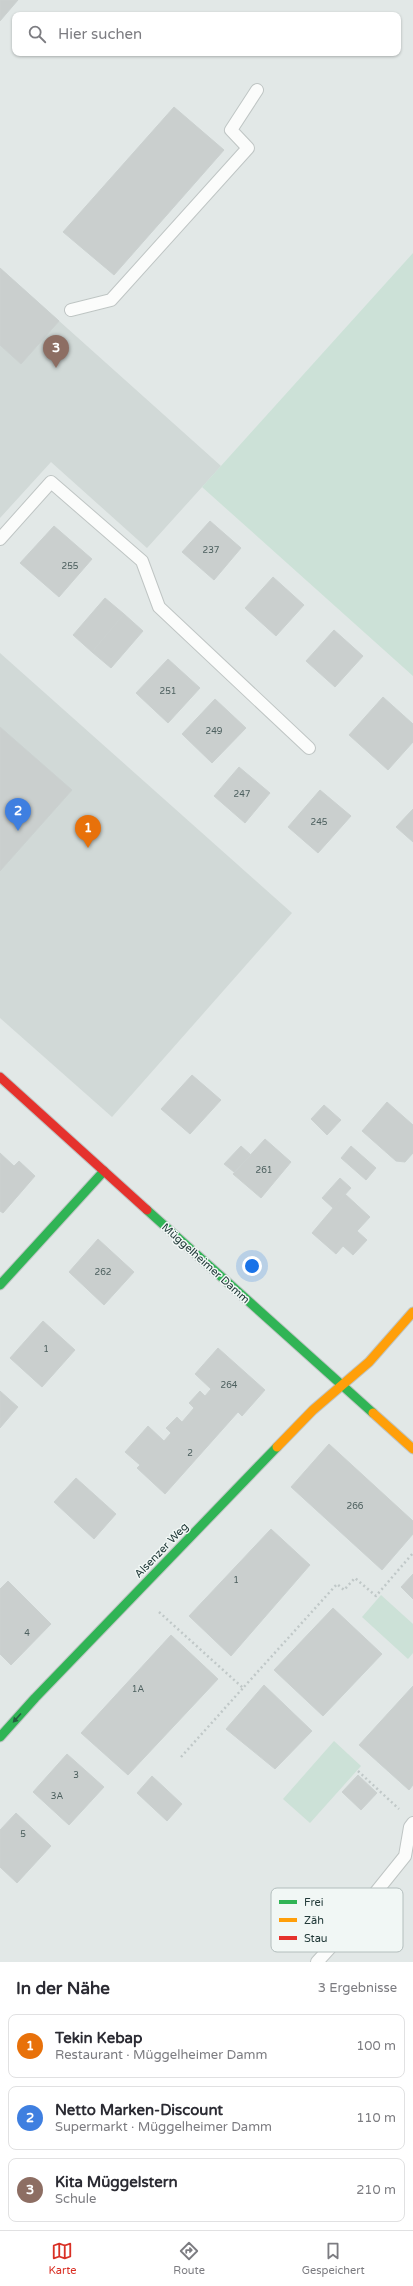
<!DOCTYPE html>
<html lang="de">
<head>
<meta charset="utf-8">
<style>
  :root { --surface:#fff; --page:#f2f2f3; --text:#2b2b33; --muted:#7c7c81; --line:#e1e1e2; --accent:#d93025 }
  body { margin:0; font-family:"Varela Round",sans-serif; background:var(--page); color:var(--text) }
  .you { position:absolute; left:252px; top:1266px; width:14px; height:14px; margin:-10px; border:3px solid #fff; border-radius:50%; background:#1a73e8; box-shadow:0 0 0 6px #1a73e833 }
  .badge { display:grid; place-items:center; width:26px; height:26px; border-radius:50%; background:var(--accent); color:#fff; font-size:13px; font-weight:700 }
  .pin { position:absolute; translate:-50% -33px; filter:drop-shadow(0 1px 2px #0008) }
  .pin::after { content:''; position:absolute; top:21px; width:14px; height:12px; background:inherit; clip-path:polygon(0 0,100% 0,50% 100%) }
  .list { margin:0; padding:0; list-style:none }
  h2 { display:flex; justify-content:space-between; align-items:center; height:52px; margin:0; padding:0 16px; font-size:17px }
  h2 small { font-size:13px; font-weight:400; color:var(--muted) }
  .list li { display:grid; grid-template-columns:26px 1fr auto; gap:12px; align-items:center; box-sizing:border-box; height:64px; margin:0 8px 8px; padding:0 8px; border:1px solid var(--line); border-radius:8px }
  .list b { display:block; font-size:15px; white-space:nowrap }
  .list p { margin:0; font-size:13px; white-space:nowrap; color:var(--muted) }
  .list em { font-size:13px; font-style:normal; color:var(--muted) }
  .icon { flex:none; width:22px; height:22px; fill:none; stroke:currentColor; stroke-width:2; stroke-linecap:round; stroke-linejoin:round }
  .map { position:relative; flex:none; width:413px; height:1962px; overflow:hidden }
  .search { position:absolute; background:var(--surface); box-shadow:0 1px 3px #0004; left:12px; right:12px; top:12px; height:44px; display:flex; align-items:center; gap:10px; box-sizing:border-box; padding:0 14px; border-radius:8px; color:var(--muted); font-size:15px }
  .sheet { height:268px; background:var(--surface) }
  nav { display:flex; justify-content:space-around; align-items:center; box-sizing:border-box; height:56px; border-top:1px solid var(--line); background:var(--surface); font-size:11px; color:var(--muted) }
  nav a { display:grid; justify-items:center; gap:2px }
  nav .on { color:var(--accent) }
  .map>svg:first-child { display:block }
  .built { fill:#d1d9d7 }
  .green { fill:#cce1d7 }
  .building { fill:#cacfce; stroke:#cbd1d0 }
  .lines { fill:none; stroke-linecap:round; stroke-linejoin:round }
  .lane-casing { stroke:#bfc5c4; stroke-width:14 }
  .fast-casing { stroke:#bfc5c4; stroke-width:11 }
  .slow-casing { stroke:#bfc5c4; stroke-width:11 }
  .jam-casing { stroke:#bfc5c4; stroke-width:11 }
  .path { stroke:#c0c8c8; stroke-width:2.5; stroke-dasharray:2 3; stroke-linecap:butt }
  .lane { stroke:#fbfcfb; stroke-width:12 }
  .fast { stroke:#30b455; stroke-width:9 }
  .slow { stroke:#ff9f0a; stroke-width:9 }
  .jam { stroke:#e5322d; stroke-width:9 }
  .oneway { fill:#265f41 }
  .labels { text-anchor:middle; stroke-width:3; stroke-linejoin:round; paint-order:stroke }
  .number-label { font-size:9px; fill:#4d605f }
  .street-label { font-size:11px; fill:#223a39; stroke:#f1f7f5 }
  .key { fill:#f1f7f5; stroke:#b3bebd; stroke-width:1 }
  .key-label { font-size:11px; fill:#223a39 }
</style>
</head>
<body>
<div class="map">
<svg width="413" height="1962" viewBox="0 0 413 1962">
  <rect width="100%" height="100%" fill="#e2e8e7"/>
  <g class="built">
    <polygon points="0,268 221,466 147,548 51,462 0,518"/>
    <polygon points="0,653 292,913 112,1117 0,1018"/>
  </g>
  <g class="green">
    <polygon points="413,253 413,676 202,487"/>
    <polygon points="381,1595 413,1624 413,1653 408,1659 362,1617"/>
    <polygon points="334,1741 361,1766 310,1823 283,1799"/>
  </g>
  <g class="building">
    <polygon points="0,0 18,0 0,21"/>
    <polygon points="174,107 224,150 114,275 63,232"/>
    <polygon points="0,268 59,321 21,364 0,345"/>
    <polygon points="210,521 241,548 214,580 182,552"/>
    <polygon points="54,526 92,559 59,597 20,563"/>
    <polygon points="273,577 304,605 276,636 245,608"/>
    <polygon points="105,598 124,614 92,652 73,635"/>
    <polygon points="124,614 143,631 111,668 92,652"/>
    <polygon points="334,630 363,656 335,687 306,661"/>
    <polygon points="168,659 200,688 168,723 136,693"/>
    <polygon points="383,697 413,724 413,742 388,770 349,735"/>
    <polygon points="215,699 246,728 212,763 182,734"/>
    <polygon points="0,727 72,790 0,871"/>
    <polygon points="239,767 270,793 245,823 214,796"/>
    <polygon points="320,790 351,816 318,853 288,827"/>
    <polygon points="413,809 413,842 396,827"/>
    <polygon points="192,1075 221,1100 190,1134 161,1109"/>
    <polygon points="387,1102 413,1125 413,1153 405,1162 396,1161 362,1131"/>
    <polygon points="324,1105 341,1120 327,1135 311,1119"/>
    <polygon points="265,1139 291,1162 261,1198 233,1174"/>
    <polygon points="241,1146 251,1155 234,1172 224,1164"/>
    <polygon points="351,1146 376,1168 366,1180 341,1158"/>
    <polygon points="0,1153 14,1166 19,1161 35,1176 3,1213 0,1211"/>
    <polygon points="340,1178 351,1188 333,1208 322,1198"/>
    <polygon points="345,1194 370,1217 357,1231 367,1240 353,1255 343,1246 336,1254 312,1233"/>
    <polygon points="98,1239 134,1272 104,1305 69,1272"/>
    <polygon points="43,1321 75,1350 42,1387 10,1358"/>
    <polygon points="218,1348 265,1390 242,1416 238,1412 165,1494 137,1468 140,1465 125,1452 148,1426 164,1441 171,1433 166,1428 177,1417 182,1422 194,1408 189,1403 200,1391 205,1396 211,1389 195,1374"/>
    <polygon points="0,1391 18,1407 0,1428"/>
    <polygon points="329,1444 413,1521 413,1534 382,1570 291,1487"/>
    <polygon points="76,1478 116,1514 94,1539 54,1502"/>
    <polygon points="271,1529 310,1565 231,1656 189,1616"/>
    <polygon points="413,1574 413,1599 401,1587"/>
    <polygon points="8,1581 51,1624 11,1665 0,1654 0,1589"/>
    <polygon points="333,1608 382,1654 323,1716 274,1670"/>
    <polygon points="171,1635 218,1679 128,1775 81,1733"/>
    <polygon points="264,1685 312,1731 275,1769 226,1729"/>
    <polygon points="413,1686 413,1785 409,1790 359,1745"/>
    <polygon points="67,1754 104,1787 69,1825 33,1792"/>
    <polygon points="358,1775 377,1793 361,1810 342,1792"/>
    <polygon points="152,1776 182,1804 167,1821 137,1793"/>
    <polygon points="16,1813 51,1846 17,1883 0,1867 0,1830"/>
  </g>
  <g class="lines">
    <defs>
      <g id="lane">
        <polyline points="71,310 111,300 248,148 231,130 257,90"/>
        <polyline points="0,539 51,482 142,561 159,607 309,748"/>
        <polyline points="317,1962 339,1938 405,1856 410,1827 413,1823"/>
      </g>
      <g id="fast">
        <polyline points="147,1210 373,1413"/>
        <polyline points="0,1285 104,1171"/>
        <polyline points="0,1737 35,1698 277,1447"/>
      </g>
      <g id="slow">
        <polyline points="373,1413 413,1449"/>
        <polyline points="277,1447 313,1410 369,1362 413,1312"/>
      </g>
      <polyline id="jam" points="0,1077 147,1210"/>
    </defs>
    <use href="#lane" class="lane-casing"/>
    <use href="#fast" class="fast-casing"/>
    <use href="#slow" class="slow-casing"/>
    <use href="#jam" class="jam-casing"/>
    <g class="path">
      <polyline points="159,1612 243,1688 337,1584 344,1590 355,1578 376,1596 413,1553"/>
      <polyline points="181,1757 243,1688"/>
      <polyline points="358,1771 399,1809"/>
    </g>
    <use href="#lane" class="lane"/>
    <use href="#fast" class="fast"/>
    <use href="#slow" class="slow"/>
    <use href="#jam" class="jam"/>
  </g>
  <defs><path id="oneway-solid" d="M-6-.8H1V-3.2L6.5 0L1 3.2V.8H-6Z"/></defs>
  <use class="oneway" href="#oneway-solid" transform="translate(17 1718) rotate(132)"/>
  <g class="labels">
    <g class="number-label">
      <text x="211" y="553">237</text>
      <text x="70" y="569">255</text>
      <text x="168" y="694">251</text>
      <text x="214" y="734">249</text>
      <text x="242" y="797">247</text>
      <text x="319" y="825">245</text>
      <text x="264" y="1173">261</text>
      <text x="103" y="1275">262</text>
      <text x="46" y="1352">1</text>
      <text x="229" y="1388">264</text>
      <text x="190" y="1456">2</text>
      <text x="355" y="1509">266</text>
      <text x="236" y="1583">1</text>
      <text x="27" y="1636">4</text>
      <text x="138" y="1692">1A</text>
      <text x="76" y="1778">3</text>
      <text x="57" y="1799">3A</text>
      <text x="23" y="1837">5</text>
    </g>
    <g class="street-label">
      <text transform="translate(206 1263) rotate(42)" y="4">Müggelheimer Damm</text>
      <text transform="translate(161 1550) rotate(-46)" y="4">Alsenzer Weg</text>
    </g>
  </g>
  <rect x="271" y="1888" width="132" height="64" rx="6" class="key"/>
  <rect x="279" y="1900" width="18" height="4" fill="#30b455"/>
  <rect x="279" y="1918" width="18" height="4" fill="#ff9f0a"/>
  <rect x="279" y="1936" width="18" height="4" fill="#e5322d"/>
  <g class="key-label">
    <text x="304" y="1906">Frei</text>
    <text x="304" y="1924">Zäh</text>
    <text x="304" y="1942">Stau</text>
  </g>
</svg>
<div class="you"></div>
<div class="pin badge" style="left:88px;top:848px;background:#e8710a">1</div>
<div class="pin badge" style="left:18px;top:831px;background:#3f7fe0">2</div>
<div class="pin badge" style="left:56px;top:368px;background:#8d6e63">3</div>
<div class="search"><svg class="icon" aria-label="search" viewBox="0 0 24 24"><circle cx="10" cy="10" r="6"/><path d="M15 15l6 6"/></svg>Hier suchen</div>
</div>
<section class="sheet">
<h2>In der Nähe<small>3 Ergebnisse</small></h2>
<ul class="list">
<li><span class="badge" style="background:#e8710a">1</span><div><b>Tekin Kebap</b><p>Restaurant · Müggelheimer Damm</p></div><em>100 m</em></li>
<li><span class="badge" style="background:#3f7fe0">2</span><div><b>Netto Marken-Discount</b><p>Supermarkt · Müggelheimer Damm</p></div><em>110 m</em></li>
<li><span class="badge" style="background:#8d6e63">3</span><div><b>Kita Müggelstern</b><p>Schule</p></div><em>210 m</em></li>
</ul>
</section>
<nav>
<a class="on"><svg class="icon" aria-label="map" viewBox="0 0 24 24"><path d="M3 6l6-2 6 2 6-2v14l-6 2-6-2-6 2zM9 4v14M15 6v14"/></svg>Karte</a>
<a><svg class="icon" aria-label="directions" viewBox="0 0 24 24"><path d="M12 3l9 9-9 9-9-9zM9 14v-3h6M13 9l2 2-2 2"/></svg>Route</a>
<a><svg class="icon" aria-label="saved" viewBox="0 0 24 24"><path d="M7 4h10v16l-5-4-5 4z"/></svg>Gespeichert</a>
</nav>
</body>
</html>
